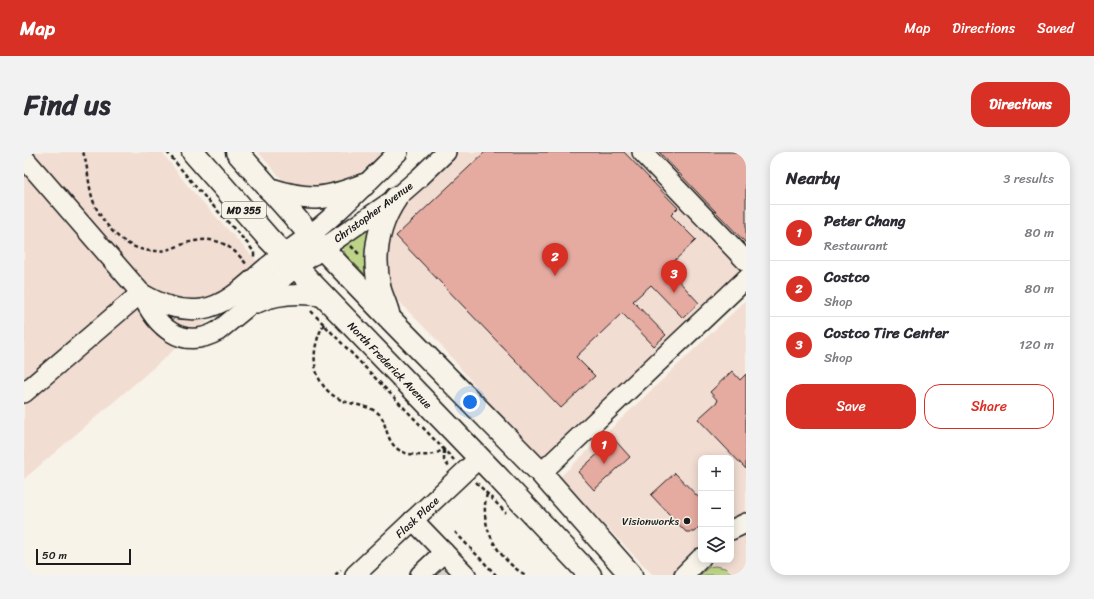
<!DOCTYPE html>
<html lang="en">
<head>
<meta charset="utf-8">
<style>
  :root { --surface:#fff; --page:#f2f2f3; --text:#2b2b33; --muted:#7c7c81; --line:#e1e1e2; --accent:#d93025 }
  body { margin:0; font-family:Sriracha,sans-serif; background:var(--page); color:var(--text) }
  .controls { position:absolute; right:12px; bottom:12px; display:grid; overflow:hidden; border-radius:8px; box-shadow:0 2px 10px #0003 }
  .controls button { width:36px; height:36px; display:grid; place-items:center; padding:0; border:0; border-bottom:1px solid var(--line); background:var(--surface); color:var(--text); font:20px sans-serif }
  .scale { position:absolute; left:12px; bottom:10px; width:95px; box-sizing:border-box; padding-left:4px; border:2px solid #1c1c1c; border-top:0; font-size:11px; line-height:14px; white-space:nowrap; color:#1c1c1c; -webkit-text-stroke:3px #f7f3e8; paint-order:stroke }
  .you { position:absolute; left:446px; top:250px; width:14px; height:14px; margin:-10px; border:3px solid #fff; border-radius:50%; background:#1a73e8; box-shadow:0 0 0 6px #1a73e833 }
  .badge { display:grid; place-items:center; width:26px; height:26px; border-radius:50%; background:var(--accent); color:#fff; font-size:13px; font-weight:700 }
  .pin { position:absolute; translate:-50% -33px; filter:drop-shadow(0 1px 2px #0008) }
  .pin::after { content:''; position:absolute; top:21px; width:14px; height:12px; background:inherit; clip-path:polygon(0 0,100% 0,50% 100%) }
  .list { margin:0; padding:0; list-style:none }
  h2 { display:flex; justify-content:space-between; align-items:center; height:52px; margin:0; padding:0 16px; font-size:17px }
  h2 small { font-size:13px; font-weight:400; color:var(--muted) }
  .list li { display:grid; grid-template-columns:26px 1fr auto; gap:12px; align-items:center; box-sizing:border-box; height:56px; padding:0 16px; border-top:1px solid var(--line) }
  .list b { display:block; font-size:15px; white-space:nowrap }
  .list p { margin:0; font-size:13px; white-space:nowrap; color:var(--muted) }
  .list em { font-size:13px; font-style:normal; color:var(--muted) }
  .actions { display:flex; gap:8px; padding:12px 16px }
  .actions a { flex:1; padding:9px 0; border:1px solid var(--accent); border-radius:16px; text-align:center; font-size:14px; color:var(--accent) }
  .actions .main { background:var(--accent); color:#fff }
  .icon { flex:none; width:22px; height:22px; fill:none; stroke:currentColor; stroke-width:2; stroke-linecap:round; stroke-linejoin:round }
  .map { position:relative; flex:none; width:722px; height:423px; overflow:hidden; border-radius:16px }
  header { display:flex; align-items:center; gap:24px; box-sizing:border-box; height:56px; padding:0 20px; background:var(--accent); color:#fff }
  header strong { font-size:19px }
  nav { display:flex; gap:22px; margin-inline-start:auto; font-size:14px }
  .intro { display:flex; align-items:center; justify-content:space-between; box-sizing:border-box; height:96px; padding:0 24px }
  h1 { margin:0; font-size:28px }
  .button { padding:10px 18px; border-radius:16px; background:var(--accent); color:#fff; font-size:14px; font-weight:700 }
  main { display:flex; gap:24px; padding:0 24px }
  aside { flex:1; background:var(--surface); border-radius:16px; box-shadow:0 2px 10px #0003 }
  .map>svg:first-child { display:block }
  .built { fill:#f2ddd3; fill-rule:evenodd }
  .green { fill:#bdd388; stroke:#6c7852 }
  .building { fill:#e5aba1; stroke:#1c1c1c }
  .lines { fill:none; stroke-linecap:round; stroke-linejoin:round }
  .minor-tunnel { stroke:#d6d3c9; stroke-width:19; stroke-dasharray:19 10; stroke-linecap:butt }
  .minor-casing { stroke:#1c1c1c; stroke-width:22 }
  .major-casing { stroke:#1c1c1c; stroke-width:25 }
  .path { stroke:#1c1c1c; stroke-width:2.5; stroke-dasharray:4 3; stroke-linecap:butt }
  .minor { stroke:#f7f3e8; stroke-width:19 }
  .major { stroke:#f7f3e8; stroke-width:22 }
  .poi-dot { fill:#1c1c1c; stroke:#f7f3e8; stroke-width:1.5 }
  .labels { text-anchor:middle; stroke-width:3; stroke-linejoin:round; paint-order:stroke }
  .shield { fill:#f7f3e8; stroke:#5e5c59; stroke-width:1 }
  .shield-label { font-size:10px; font-weight:bold; fill:#1c1c1c }
  .street-label { font-size:11px; fill:#1c1c1c; stroke:#f7f3e8 }
  .poi-label { font-size:11px; fill:#1c1c1c; stroke:#f7f3e8; text-anchor:end }
</style>
</head>
<body>
<header>
<strong>Map</strong>
<nav><a>Map</a><a>Directions</a><a>Saved</a></nav>
</header>
<div class="intro"><h1>Find us</h1><a class="button">Directions</a></div>
<main>
<div class="map">
<svg width="722" height="423" viewBox="0 0 722 423">
  <rect width="100%" height="100%" fill="#f7f3e8"/>
  <filter id="ink" filterUnits="userSpaceOnUse"><feTurbulence type="fractalNoise" baseFrequency=".025" numOctaves="2"/><feDisplacementMap in="SourceGraphic" scale="8" xChannelSelector="R" yChannelSelector="G"/><feConvolveMatrix kernelMatrix="1 2 1 2 8 2 1 2 1" color-interpolation-filters="sRGB"/></filter>
  <g filter="url(#ink)">
    <g class="built">
      <polygon points="0,0 138,0 163,33 242,119 0,327"/>
      <polygon points="234,0 358,0 338,20 325,28 291,37 261,31"/>
      <polygon points="432,0 722,0 722,123 521,313 490,280 412,187 380,155 366,138 358,93 381,49"/>
      <path d="M722 148V423H629L535 326ZM677 306H707V408H677Z"/>
    </g>
    <g class="green">
      <polygon points="346,72 344,125 322,103 319,97 321,92"/>
      <polygon points="691,414 701,416 709,423 676,423 685,415"/>
    </g>
    <g class="building">
      <polygon points="461,0 600,0 654,56 647,63 672,88 643,116 675,151 659,166 627,133 609,149 642,183 630,194 598,161 552,205 571,224 537,256 372,84"/>
      <polygon points="635,0 722,0 722,91 693,61"/>
      <polygon points="708,219 716,228 722,222 722,317 674,267 694,249 686,240"/>
      <polygon points="590,287 606,305 570,338 554,320"/>
      <polygon points="651,321 677,348 677,373 670,380 662,380 627,343"/>
      <polygon points="420,413 430,423 409,423"/>
    </g>
    <g class="lines">
      <polyline class="minor-tunnel" points="419,414 427,423"/>
      <defs>
        <g id="minor">
          <polyline points="618,0 722,109"/>
          <path d="M0 6 117 141C131 173 157 200 194 179L272 115 372 46 396 25 422 0"/>
          <path d="M117 141C136 152 155 160 178 157 204 153 224 131 243 115 263 99 285 85 304 68 328 47 351 23 374 0"/>
          <path d="M233 151C255 141 278 141 301 145"/>
          <polyline points="0,241 117,141"/>
          <polyline points="517,321 722,127"/>
          <polyline points="389,368 442,423"/>
          <polyline points="707,378 722,371"/>
          <polyline points="331,423 455,306"/>
          <polyline points="396,423 420,400"/>
          <polyline points="660,423 677,406"/>
        </g>
        <g id="major">
          <polyline points="169,0 245,87 469,320 566,423"/>
          <polyline points="213,0 298,96 367,168 517,321 607,423"/>
          <path d="M245 37C286 50 301 48 340 33"/>
          <path d="M364 161C362 153 358 145 356 138 348 104 353 74 372 46"/>
        </g>
      </defs>
      <use href="#minor" class="minor-casing"/>
      <use href="#major" class="major-casing"/>
      <g class="path">
        <path d="M59 0C66 20 63 42 75 61 89 85 112 104 142 98 152 96 161 90 171 89 194 84 209 95 223 113"/>
        <polyline points="143,0 171,34 224,92 230,100 230,105"/>
        <polyline points="327,94 335,102"/>
        <polyline points="287,159 430,308"/>
        <path d="M300 172C285 198 286 233 317 248 328 253 344 253 354 261 359 265 360 271 362 277 367 295 375 302 394 303 403 304 412 303 419 297"/>
        <polyline points="420,298 420,308 425,315"/>
        <polyline points="452,330 482,361"/>
        <path d="M463 342C462 346 461 350 461 354 459 381 478 411 502 423"/>
        <polyline points="431,380 472,423"/>
        <polyline points="311,423 317,418"/>
      </g>
      <use href="#minor" class="minor"/>
      <use href="#major" class="major"/>
    </g>
  </g>
  <circle class="poi-dot" cx="663" cy="369" r="4"/>
  <g class="labels">
    <rect class="shield" x="198" y="50" width="44" height="16" rx="3"/>
    <g class="shield-label">
      <text x="220" y="62">MD 355</text>
    </g>
    <g class="street-label">
      <text transform="translate(349 60) rotate(-36)" y="4">Christopher Avenue</text>
      <text transform="translate(366 213) rotate(46)" y="4">North Frederick Avenue</text>
      <text transform="translate(393 365) rotate(-43)" y="4">Flask Place</text>
    </g>
    <g class="poi-label">
      <text x="655" y="373">Visionworks</text>
    </g>
  </g>
</svg>
<div class="controls">
<button>+</button>
<button>−</button>
<button><svg class="icon" aria-label="layers" viewBox="0 0 24 24"><path d="M12 4l9 5-9 5-9-5zM3 14l9 5 9-5"/></svg></button>
</div>
<div class="scale">50 m</div>
<div class="you"></div>
<div class="pin badge" style="left:580px;top:312px">1</div>
<div class="pin badge" style="left:531px;top:124px">2</div>
<div class="pin badge" style="left:650px;top:141px">3</div>
</div>
<aside>
<h2>Nearby<small>3 results</small></h2>
<ul class="list">
<li><span class="badge">1</span><div><b>Peter Chang</b><p>Restaurant</p></div><em>80 m</em></li>
<li><span class="badge">2</span><div><b>Costco</b><p>Shop</p></div><em>80 m</em></li>
<li><span class="badge">3</span><div><b>Costco Tire Center</b><p>Shop</p></div><em>120 m</em></li>
</ul>
<div class="actions"><a class="main">Save</a><a>Share</a></div>
</aside>
</main>
</body>
</html>
